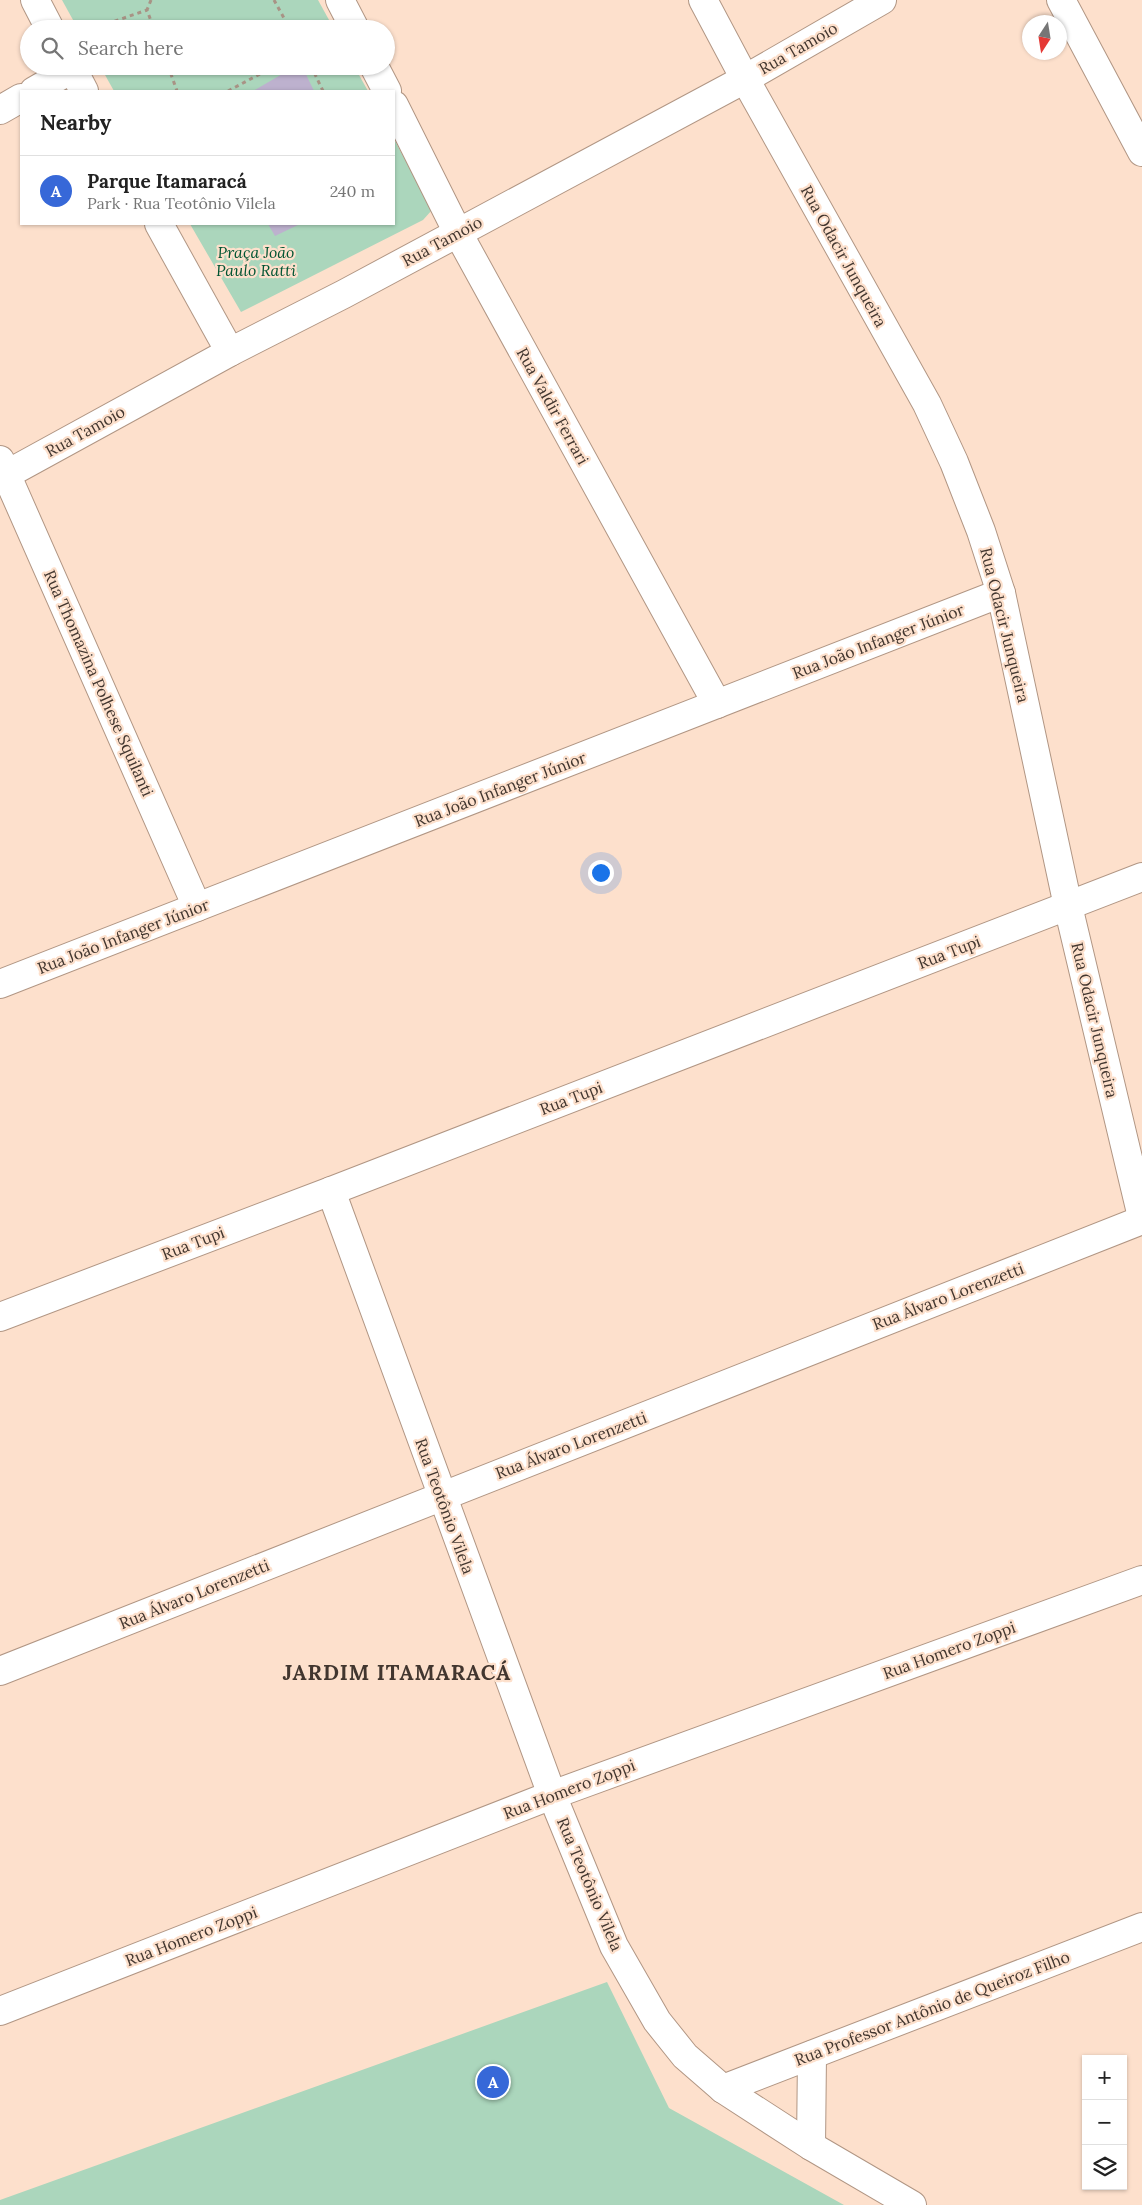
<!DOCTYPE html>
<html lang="en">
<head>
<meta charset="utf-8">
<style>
  :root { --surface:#fff; --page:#f6f6f6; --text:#222; --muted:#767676; --line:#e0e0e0; --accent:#3768d8 }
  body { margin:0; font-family:Lora,serif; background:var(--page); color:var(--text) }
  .controls { position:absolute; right:15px; bottom:15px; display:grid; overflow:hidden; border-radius:0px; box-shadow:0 1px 4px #0004 }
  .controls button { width:45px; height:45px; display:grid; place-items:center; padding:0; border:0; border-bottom:1px solid var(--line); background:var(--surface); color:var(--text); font:25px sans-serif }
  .compass { position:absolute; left:1022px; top:15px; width:45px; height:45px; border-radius:50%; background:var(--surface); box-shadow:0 1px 4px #0004; rotate:192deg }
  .you { position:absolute; left:600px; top:872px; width:18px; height:18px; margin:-12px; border:4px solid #fff; border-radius:50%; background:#1a73e8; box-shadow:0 0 0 8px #1a73e833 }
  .badge { display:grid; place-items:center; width:32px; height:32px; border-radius:50%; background:var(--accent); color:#fff; font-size:16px; font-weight:700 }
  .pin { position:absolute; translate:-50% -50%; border:2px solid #fff; box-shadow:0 1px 5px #0006 }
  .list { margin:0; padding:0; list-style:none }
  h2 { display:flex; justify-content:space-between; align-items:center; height:65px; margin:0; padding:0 20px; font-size:21px }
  h2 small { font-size:16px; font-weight:400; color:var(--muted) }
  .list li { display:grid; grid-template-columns:32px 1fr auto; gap:15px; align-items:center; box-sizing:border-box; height:70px; padding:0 20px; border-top:1px solid var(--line) }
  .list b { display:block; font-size:19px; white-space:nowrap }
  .list p { margin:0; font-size:16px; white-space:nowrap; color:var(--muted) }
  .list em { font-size:16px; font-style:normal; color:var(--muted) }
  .icon { flex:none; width:28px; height:28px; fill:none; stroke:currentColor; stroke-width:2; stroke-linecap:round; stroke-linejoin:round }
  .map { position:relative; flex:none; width:1142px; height:2205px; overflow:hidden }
  .search { position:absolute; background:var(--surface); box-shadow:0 1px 4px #0004; left:20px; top:20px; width:375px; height:55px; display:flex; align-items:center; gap:12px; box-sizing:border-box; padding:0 18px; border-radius:28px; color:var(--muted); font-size:19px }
  .panel { position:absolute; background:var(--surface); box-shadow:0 1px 4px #0004; left:20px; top:90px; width:375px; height:135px; border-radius:0px }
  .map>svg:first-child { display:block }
  .green { fill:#abd6bc }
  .building { fill:#bdb1ce }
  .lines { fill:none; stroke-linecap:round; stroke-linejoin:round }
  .minor-casing { stroke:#b19684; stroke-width:30 }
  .path { stroke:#a89385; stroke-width:3; stroke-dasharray:4 4; stroke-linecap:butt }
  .minor { stroke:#fff; stroke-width:28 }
  .labels { text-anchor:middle; stroke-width:4.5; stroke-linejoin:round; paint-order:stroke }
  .street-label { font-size:16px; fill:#42362f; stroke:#fde0cc }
  .park-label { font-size:16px; font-style:italic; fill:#005432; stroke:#fde0cc }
  .district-label { font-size:21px; font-weight:bold; letter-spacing:1px; fill:#42362f; stroke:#fde0cc }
</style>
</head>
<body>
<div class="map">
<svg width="1142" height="2205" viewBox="0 0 1142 2205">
  <rect width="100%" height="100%" fill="#fde0cc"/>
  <g class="green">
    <polygon points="62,0 318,0 334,29 78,29"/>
    <polygon points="100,66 354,66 368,91 114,91"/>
    <polygon points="394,139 432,210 423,220 241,312 190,224 394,224"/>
    <polygon points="607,1982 669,2108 844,2205 0,2205 0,2200"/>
  </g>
  <g class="building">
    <polygon points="296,66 302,66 314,91 253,91"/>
    <polygon points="268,224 300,224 275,236"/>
  </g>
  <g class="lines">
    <defs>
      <g id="minor">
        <polyline points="35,0 50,29"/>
        <polyline points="340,0 355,29"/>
        <polyline points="703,0 745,79 927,404 954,462 981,531 1001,593 1068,906 1142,1217"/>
        <polyline points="1061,0 1142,152"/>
        <polyline points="71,66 84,91"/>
        <polyline points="374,66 387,91"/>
        <polyline points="34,91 72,69"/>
        <polyline points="394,105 458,233 717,704"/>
        <polyline points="0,110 21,98"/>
        <polyline points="159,224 230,352"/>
        <polyline points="0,460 197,907"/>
        <polyline points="0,478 230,352 344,294 745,79 882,0"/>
        <polyline points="0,984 1001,593"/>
        <polyline points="331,1191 552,1795 614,1946 657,2021 685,2056 723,2089 811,2146 912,2205"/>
        <polyline points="0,1317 331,1191 1142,877"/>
        <polyline points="0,1671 1142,1220"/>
        <polyline points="0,2011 552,1795 1142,1580"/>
        <polyline points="723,2089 1142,1927"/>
        <polyline points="811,2146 812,2055"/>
      </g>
    </defs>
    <use href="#minor" class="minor-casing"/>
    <g class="path">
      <polyline points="151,0 147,10 154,29"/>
      <polyline points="274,0 290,29"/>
      <polyline points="92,29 147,10"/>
      <polyline points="168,66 177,91"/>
      <polyline points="311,66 323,91"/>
      <polyline points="228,91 275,66"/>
    </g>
    <use href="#minor" class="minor"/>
  </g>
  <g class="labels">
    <g class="street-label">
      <text transform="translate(798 48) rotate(-30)" y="6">Rua Tamoio</text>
      <text transform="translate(442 241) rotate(-28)" y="6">Rua Tamoio</text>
      <text transform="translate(844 256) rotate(61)" y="6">Rua Odacir Junqueira</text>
      <text transform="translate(553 406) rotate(61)" y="6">Rua Valdir Ferrari</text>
      <text transform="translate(85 431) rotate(-29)" y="6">Rua Tamoio</text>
      <text transform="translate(1005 625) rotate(76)" y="6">Rua Odacir Junqueira</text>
      <text transform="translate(878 641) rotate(-21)" y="6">Rua João Infanger Júnior</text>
      <text transform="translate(99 683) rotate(66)" y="6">Rua Thomazina Polhese Squilanti</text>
      <text transform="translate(500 789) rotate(-21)" y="6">Rua João Infanger Júnior</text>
      <text transform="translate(123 936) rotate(-21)" y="6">Rua João Infanger Júnior</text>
      <text transform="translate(949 952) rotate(-21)" y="6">Rua Tupi</text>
      <text transform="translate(1095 1020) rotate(77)" y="6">Rua Odacir Junqueira</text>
      <text transform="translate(571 1098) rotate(-21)" y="6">Rua Tupi</text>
      <text transform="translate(193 1243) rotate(-21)" y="6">Rua Tupi</text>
      <text transform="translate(948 1296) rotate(-21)" y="6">Rua Álvaro Lorenzetti</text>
      <text transform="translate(571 1445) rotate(-21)" y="6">Rua Álvaro Lorenzetti</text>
      <text transform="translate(445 1506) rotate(70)" y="6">Rua Teotônio Vilela</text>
      <text transform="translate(194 1594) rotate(-22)" y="6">Rua Álvaro Lorenzetti</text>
      <text transform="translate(949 1650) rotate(-20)" y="6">Rua Homero Zoppi</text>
      <text transform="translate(569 1789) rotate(-21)" y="6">Rua Homero Zoppi</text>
      <text transform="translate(590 1884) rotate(67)" y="6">Rua Teotônio Vilela</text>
      <text transform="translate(191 1936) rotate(-21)" y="6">Rua Homero Zoppi</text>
      <text transform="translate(932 2008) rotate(-21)" y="6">Rua Professor Antônio de Queiroz Filho</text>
    </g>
    <g class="park-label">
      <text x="256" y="258">Praça João<tspan x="256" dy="18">Paulo Ratti</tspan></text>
    </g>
    <g class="district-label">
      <text x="397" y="1680">JARDIM ITAMARACÁ</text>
    </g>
  </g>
</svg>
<div class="controls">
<button>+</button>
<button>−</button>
<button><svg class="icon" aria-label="layers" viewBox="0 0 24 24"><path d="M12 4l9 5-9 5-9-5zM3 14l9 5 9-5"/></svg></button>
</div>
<svg class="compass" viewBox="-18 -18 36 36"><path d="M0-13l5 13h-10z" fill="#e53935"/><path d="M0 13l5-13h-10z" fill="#767676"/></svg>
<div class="you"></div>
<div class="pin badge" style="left:493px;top:2082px">A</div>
<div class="search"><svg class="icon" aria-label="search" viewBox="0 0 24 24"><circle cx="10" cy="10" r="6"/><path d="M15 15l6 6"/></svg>Search here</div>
<section class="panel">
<h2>Nearby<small></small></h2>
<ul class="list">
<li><span class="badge">A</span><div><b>Parque Itamaracá</b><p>Park · Rua Teotônio Vilela</p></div><em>240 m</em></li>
</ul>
</section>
</div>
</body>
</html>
